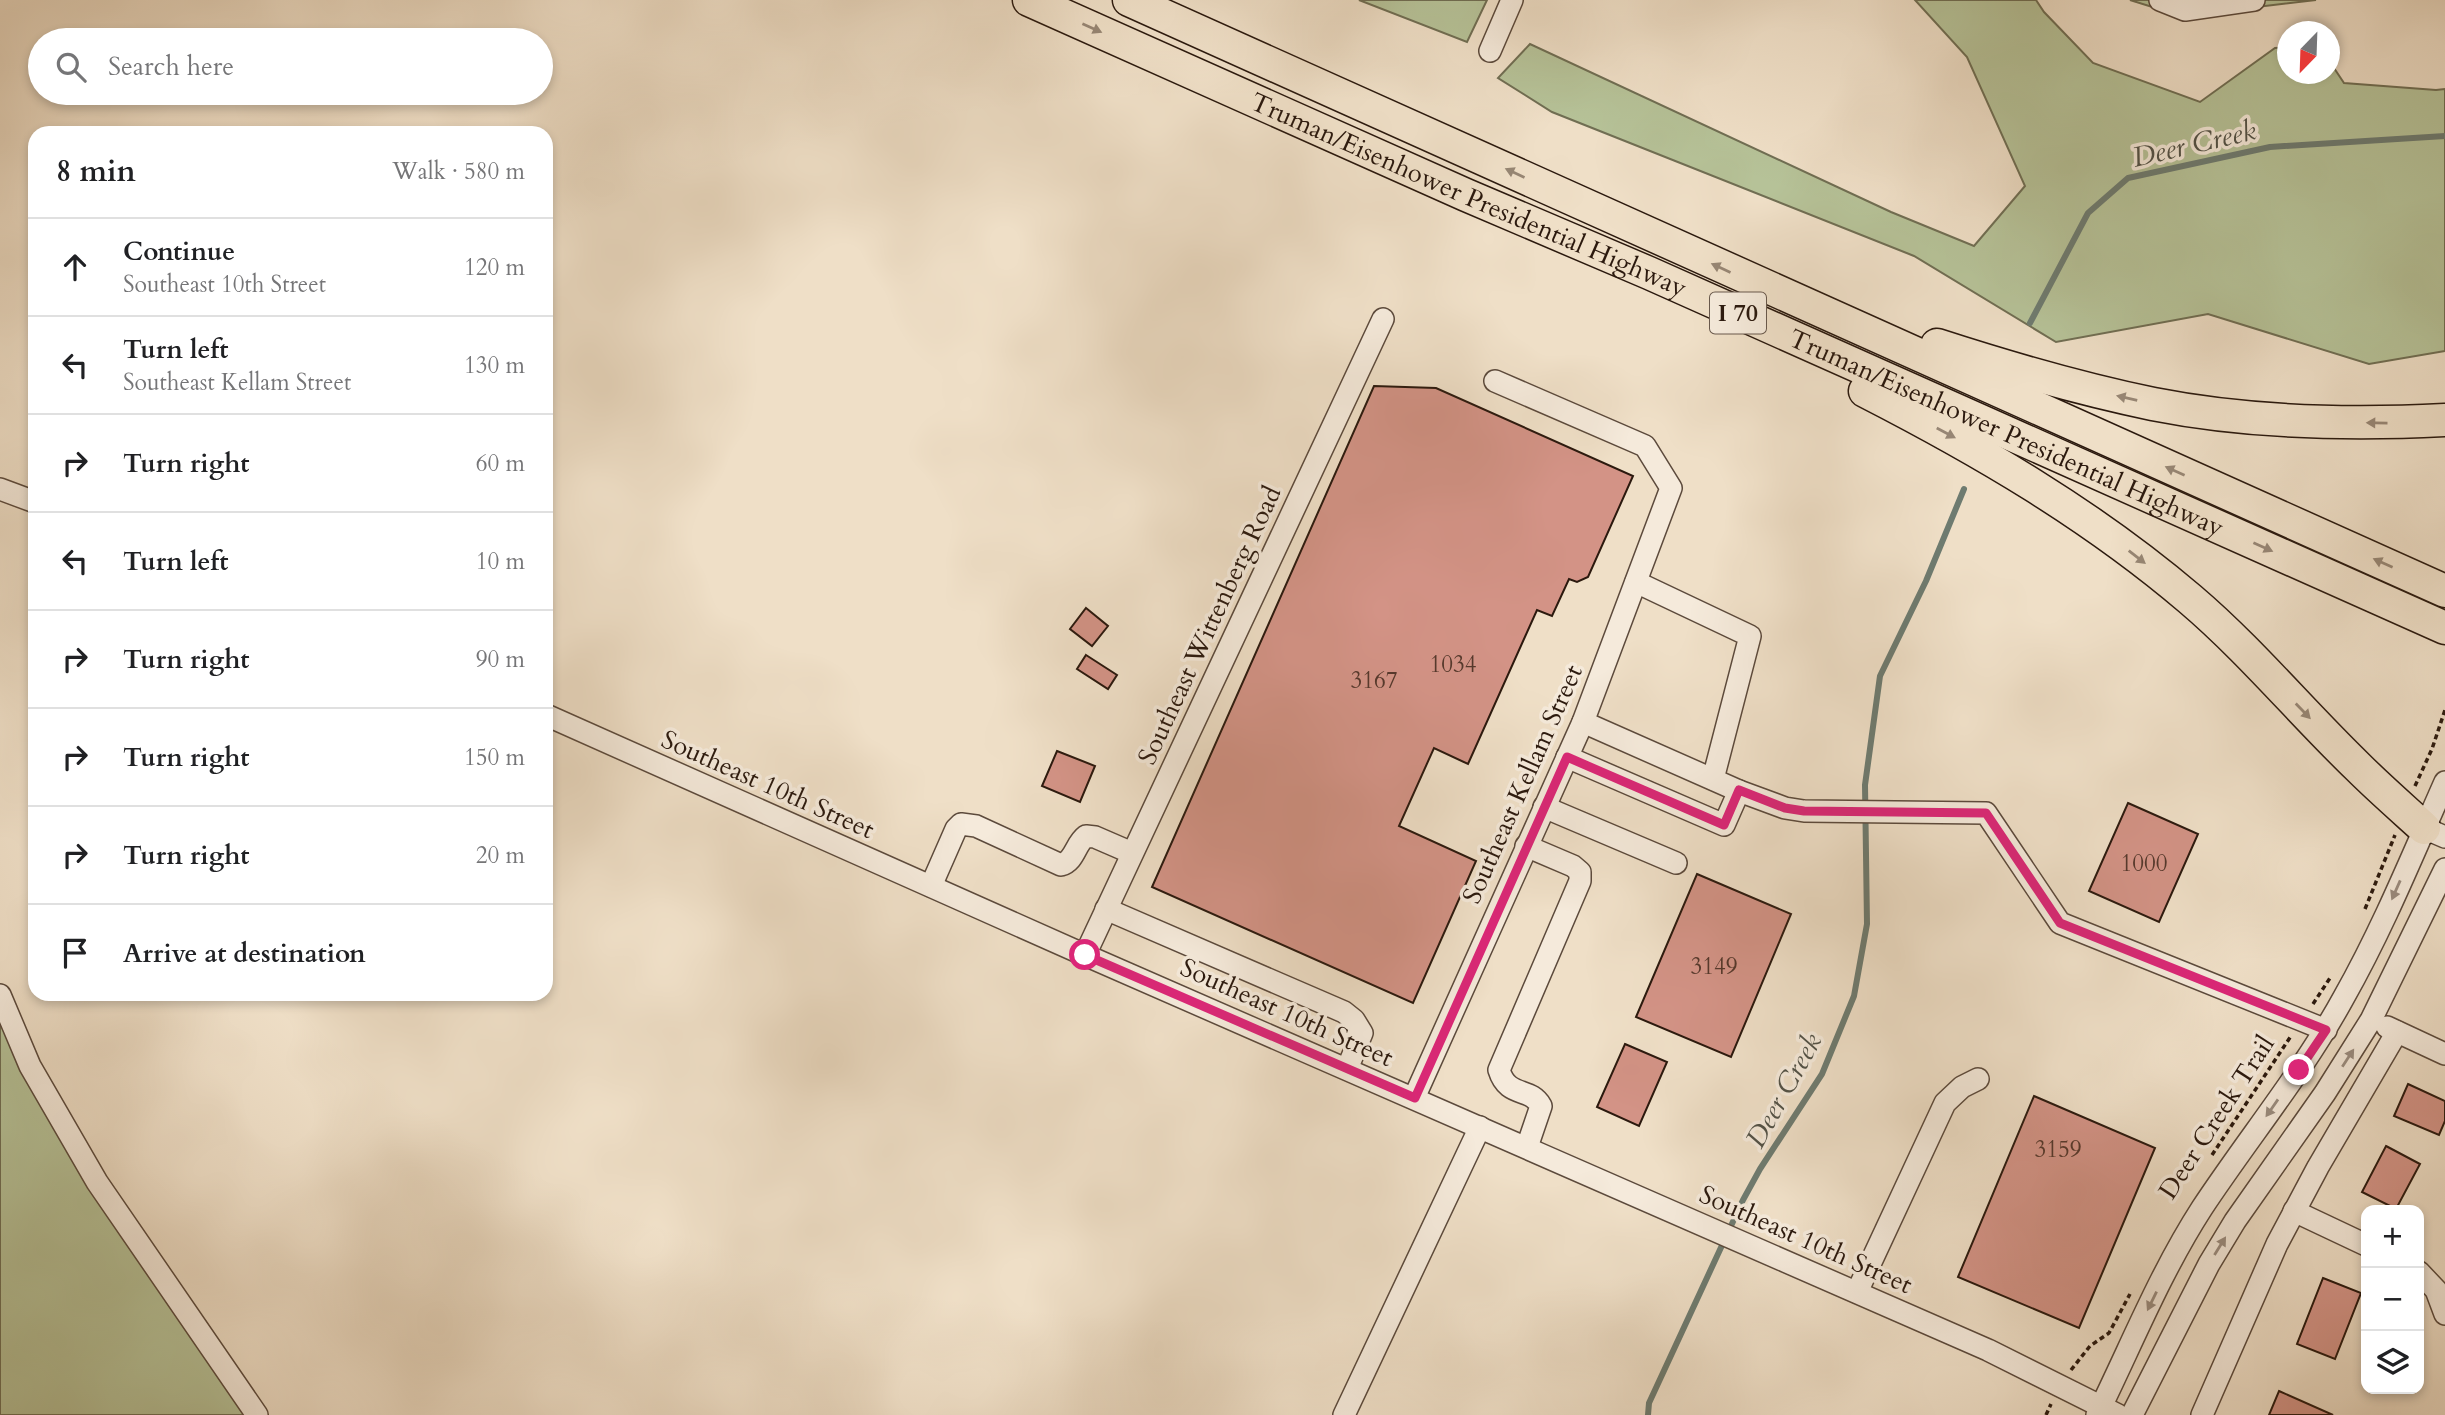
<!DOCTYPE html>
<html lang="en">
<head>
<meta charset="utf-8">
<style>
  :root { --surface:#fff; --page:#f2f2f2; --text:#202124; --muted:#757577; --line:#e0e0e0 }
  body { margin:0; font-family:Cardo,serif; background:var(--page); color:var(--text) }
  .controls { position:absolute; right:21px; bottom:21px; display:grid; overflow:hidden; border-radius:14px; box-shadow:0 4px 10px #0003 }
  .controls button { width:63px; height:63px; display:grid; place-items:center; padding:0; border:0; border-bottom:2px solid var(--line); background:var(--surface); color:var(--text); font:35px sans-serif }
  .compass { position:absolute; left:2277px; top:21px; width:63px; height:63px; border-radius:50%; background:var(--surface); box-shadow:0 4px 10px #0003; rotate:203deg }
  .stop { position:absolute; width:21px; height:21px; margin:-16px; border:5px solid #db2777; border-radius:50%; background:#fff }
  .stop.end { background:#db2777; border-color:#fff; box-shadow:0 2px 7px #0008 }
  .list { margin:0; padding:0; list-style:none }
  h2 { display:flex; justify-content:space-between; align-items:center; height:91px; margin:0; padding:0 28px; font-size:30px }
  h2 small { font-size:23px; font-weight:400; color:var(--muted) }
  .list li { display:grid; grid-template-columns:46px 1fr auto; gap:21px; align-items:center; box-sizing:border-box; height:98px; padding:0 28px; border-top:2px solid var(--line) }
  .list b { display:block; font-size:26px; white-space:nowrap }
  .list p { margin:0; font-size:23px; white-space:nowrap; color:var(--muted) }
  .list em { font-size:23px; font-style:normal; color:var(--muted) }
  .icon { flex:none; width:38px; height:38px; fill:none; stroke:currentColor; stroke-width:2; stroke-linecap:round; stroke-linejoin:round }
  .map { position:relative; flex:none; width:2445px; height:1415px; overflow:hidden }
  .search { position:absolute; background:var(--surface); box-shadow:0 4px 10px #0003; left:28px; top:28px; width:525px; height:77px; display:flex; align-items:center; gap:18px; box-sizing:border-box; padding:0 24px; border-radius:38px; color:var(--muted); font-size:26px }
  .panel { position:absolute; background:var(--surface); box-shadow:0 4px 10px #0003; left:28px; top:126px; width:525px; height:875px; border-radius:21px }
  .map>svg:first-child { display:block }
  .green { fill:#b6c298; stroke:#706e53; stroke-width:2 }
  .lines { fill:none; stroke-linecap:round; stroke-linejoin:round }
  .stream { stroke:#6e7b70; stroke-width:6 }
  .building { fill:#d39386; stroke:#2b190e; stroke-width:2 }
  .minor-casing { stroke:#5c4a3c; stroke-width:24 }
  .highway-casing { stroke:#2b190e; stroke-width:35 }
  .path { stroke:#2b190e; stroke-width:3.5; stroke-dasharray:5 3.5; stroke-linecap:butt }
  .minor { stroke:#f5eadb; stroke-width:21 }
  .highway { stroke:#efdfc7; stroke-width:32 }
  .oneway { fill:#978674 }
  .oneway2 { fill:#9a8c7f }
  .route { stroke:#db2777; stroke-width:9 }
  .labels { text-anchor:middle; stroke-width:7; stroke-linejoin:round; paint-order:stroke }
  .number-label { font-size:23px; fill:#55382c }
  .shield { fill:#f5eadb; stroke:#68584c; stroke-width:2 }
  .shield-label { font-size:24px; font-weight:bold; fill:#2b190e }
  .street-label { font-size:26px; fill:#2b190e; stroke:#f5eadb }
  .water-label { font-size:28px; font-style:italic; fill:#525247; stroke:#f5eadb }
</style>
</head>
<body>
<div class="map">
<svg width="2445" height="1415" viewBox="0 0 2445 1415">
  <rect width="100%" height="100%" fill="#efdfc7"/>
  <filter id="stains"><feTurbulence type="fractalNoise" baseFrequency=".00286" numOctaves="4"/><feColorMatrix values="0 0 0 0 .2 0 0 0 0 .09 0 0 0 0 .02 0 0 0 .5 -.17"/></filter>
  <radialGradient id="worn" r=".72"><stop offset=".6" stop-color="#630" stop-opacity="0"/><stop offset="1" stop-color="#630" stop-opacity=".3"/></radialGradient>
  <g class="green">
    <polygon points="1359,0 1487,0 1467,42"/>
    <polygon points="1915,0 2036,0 2044,12 2093,63 2200,102 2275,48 2287,47 2288,74 2330,74 2330,62 2344,83 2436,90 2445,89 2445,351 2369,364 2208,314 2056,342 1914,256 1552,112 1498,78 1530,44 1891,212 1974,246 2025,186 1967,57"/>
    <polygon points="2130,0 2316,0 2181,16"/>
    <polygon points="0,995 29,1066 257,1415 0,1415"/>
  </g>
  <g class="lines">
    <g class="stream">
      <polyline points="2030,323 2088,213 2128,178 2270,147 2445,136"/>
      <polyline points="1648,1415 1649,1403 1743,1200 1760,1169 1822,1074 1854,996 1867,924 1865,785 1880,676 1926,581 1964,489"/>
    </g>
  </g>
  <g class="building">
    <polygon points="1374,386 1436,388 1633,476 1588,577 1577,582 1569,579 1552,616 1537,610 1468,764 1434,748 1399,826 1476,861 1413,1003 1152,887"/>
    <polygon points="1086,608 1108,626 1092,646 1070,629"/>
    <polygon points="1086,655 1117,675 1108,689 1077,669"/>
    <polygon points="1057,751 1095,766 1080,802 1042,786"/>
    <polygon points="2128,803 2198,834 2159,922 2089,891"/>
    <polygon points="1697,874 1791,914 1731,1057 1636,1017"/>
    <polygon points="1625,1044 1667,1062 1639,1126 1597,1107"/>
    <polygon points="2408,1084 2445,1101 2445,1121 2439,1135 2394,1116"/>
    <polygon points="2034,1096 2155,1148 2079,1328 1958,1277"/>
    <polygon points="2386,1146 2420,1164 2396,1209 2362,1192"/>
    <polygon points="2323,1278 2361,1293 2335,1359 2297,1344"/>
    <polygon points="2279,1391 2333,1415 2269,1415"/>
  </g>
  <g class="lines">
    <defs>
      <g id="minor">
        <polyline points="2160,0 2185,10 2254,0"/>
        <polyline points="1490,51 1512,0"/>
        <polyline points="0,489 35,502"/>
        <polyline points="1636,582 1750,636 1713,779"/>
        <polyline points="546,715 1085,955 1988,1350 2118,1415"/>
        <polyline points="1583,722 1739,791 1785,808 1804,811 1986,813 2060,923 2326,1030"/>
        <polyline points="1567,757 1724,825 1739,791"/>
        <polyline points="1544,807 1676,863"/>
        <polyline points="2424,828 2445,837"/>
        <path d="M1526 846 1573 866 1580 872V881L1499 1070C1508 1099 1530 1086 1541 1106L1527 1147"/>
        <path d="M931 886 956 829 961 824 976 826 1061 865C1075 861 1075 844 1086 836L1095 837 1132 853"/>
        <polyline points="1106,909 1344,1012 1354,1020 1362,1033 1347,1069"/>
        <polyline points="1085,955 1383,319"/>
        <polyline points="0,995 30,1066 97,1182 257,1415"/>
        <polyline points="2387,1027 2445,1054"/>
        <polyline points="1414,1098 1583,722 1671,488 1645,446 1495,381"/>
        <polyline points="2294,1211 2366,1245"/>
        <polyline points="2419,1272 2436,1290 2445,1314"/>
        <polyline points="1857,1292 1945,1103 1962,1087 1978,1079"/>
        <polyline points="1344,1415 1480,1127"/>
        <path d="M2097 1415C2131 1346 2160 1273 2202 1208 2249 1137 2303 1072 2344 997 2383 928 2413 854 2445 782"/>
        <polyline points="2132,1415 2209,1264 2235,1221 2325,1093 2371,1020 2445,869"/>
        <polyline points="2202,1415 2277,1244 2318,1167 2397,1032"/>
      </g>
      <g id="highway">
        <path id="s1" d="M1029 0 1466 195 1649 273 2445 628"/>
        <polyline points="1129,0 2445,591"/>
        <path d="M1937 345C2008 368 2080 389 2153 404 2249 423 2348 425 2445 420"/>
        <path d="M1865 391C1980 450 2090 514 2190 599 2250 650 2301 712 2358 767 2379 788 2402 808 2424 828"/>
      </g>
    </defs>
    <use href="#minor" class="minor-casing"/>
    <use href="#highway" class="highway-casing"/>
    <g class="path">
      <polyline points="2415,786 2432,749 2445,710"/>
      <polyline points="2365,909 2395,835"/>
      <polyline points="2313,1004 2330,978"/>
      <polyline points="2212,1155 2291,1036"/>
      <polyline points="2071,1370 2090,1346 2109,1333 2130,1294"/>
      <polyline points="2046,1415 2051,1404"/>
    </g>
    <use href="#minor" class="minor"/>
    <use href="#highway" class="highway"/>
  </g>
  <defs><path id="oneway-solid" d="M-6-.8H1V-3.2L6.5 0L1 3.2V.8H-6Z" transform="scale(1.75)"/></defs>
  <g class="oneway">
    <use href="#oneway-solid" transform="translate(1092 28) rotate(24)"/>
    <use href="#oneway-solid" transform="translate(1515 173) rotate(-155)"/>
    <use href="#oneway-solid" transform="translate(1721 268) rotate(-155)"/>
    <use href="#oneway-solid" transform="translate(2127 398) rotate(-167)"/>
    <use href="#oneway-solid" transform="translate(2377 423) rotate(-179)"/>
    <use href="#oneway-solid" transform="translate(1946 433) rotate(28)"/>
    <use href="#oneway-solid" transform="translate(2175 471) rotate(-156)"/>
    <use href="#oneway-solid" transform="translate(2263 547) rotate(24)"/>
    <use href="#oneway-solid" transform="translate(2137 557) rotate(38)"/>
    <use href="#oneway-solid" transform="translate(2383 563) rotate(-156)"/>
    <use href="#oneway-solid" transform="translate(2303 711) rotate(46)"/>
  </g>
  <g class="oneway2">
    <use href="#oneway-solid" transform="translate(2396 890) rotate(114)"/>
    <use href="#oneway-solid" transform="translate(2348 1058) rotate(-57)"/>
    <use href="#oneway-solid" transform="translate(2272 1108) rotate(125)"/>
    <use href="#oneway-solid" transform="translate(2220 1246) rotate(-58)"/>
    <use href="#oneway-solid" transform="translate(2152 1301) rotate(116)"/>
  </g>
  <g class="lines">
    <polyline class="route" points="1085,955 1415,1098 1567,757 1724,825 1739,790 1785,808 1804,811 1986,813 2060,923 2326,1030 2299,1070"/>
  </g>
  <g class="labels">
    <g class="number-label">
      <text x="1453" y="672">1034</text>
      <text x="1374" y="688">3167</text>
      <text x="2144" y="871">1000</text>
      <text x="1714" y="974">3149</text>
      <text x="2058" y="1157">3159</text>
    </g>
    <rect class="shield" x="1710" y="292.5" width="56" height="41" rx="5"/>
    <g class="shield-label">
      <text x="1738" y="321">I 70</text>
    </g>
    <g class="street-label">
      <text dy="9" stroke="none"><textPath href="#s1" startOffset="481">Truman/Eisenhower Presidential Highway</textPath></text>
      <text dy="9" stroke="none"><textPath href="#s1" startOffset="1069">Truman/Eisenhower Presidential Highway</textPath></text>
      <text transform="translate(1209 625) rotate(-65)" y="9">Southeast Wittenberg Road</text>
      <text transform="translate(768 784) rotate(24)" y="9">Southeast 10th Street</text>
      <text transform="translate(1522 784) rotate(-66)" y="9">Southeast Kellam Street</text>
      <text transform="translate(1287 1012) rotate(24)" y="9">Southeast 10th Street</text>
      <text transform="translate(2216 1117) rotate(-57)" y="9">Deer Creek Trail</text>
      <text transform="translate(1806 1239) rotate(24)" y="9">Southeast 10th Street</text>
    </g>
    <g class="water-label">
      <text transform="translate(2194 143) rotate(-13)" y="10">Deer Creek</text>
      <text transform="translate(1783 1090) rotate(-61)" y="10">Deer Creek</text>
    </g>
  </g>
  <rect width="100%" height="100%" filter="url(#stains)"/>
  <rect width="100%" height="100%" fill="url(#worn)"/>
</svg>
<div class="controls">
<button>+</button>
<button>−</button>
<button><svg class="icon" aria-label="layers" viewBox="0 0 24 24"><path d="M12 4l9 5-9 5-9-5zM3 14l9 5 9-5"/></svg></button>
</div>
<svg class="compass" viewBox="-18 -18 36 36"><path d="M0-13l5 13h-10z" fill="#e53935"/><path d="M0 13l5-13h-10z" fill="#757577"/></svg>
<div class="stop" style="left:1085px;top:955px"></div>
<div class="stop end" style="left:2299px;top:1070px"></div>
<div class="search"><svg class="icon" aria-label="search" viewBox="0 0 24 24"><circle cx="10" cy="10" r="6"/><path d="M15 15l6 6"/></svg>Search here</div>
<section class="panel">
<h2>8 min<small>Walk · 580 m</small></h2>
<ul class="list">
<li><svg class="icon" aria-label="ahead" viewBox="0 0 24 24"><path d="M12 20V5M6 11l6-6 6 6"/></svg><div><b>Continue</b><p>Southeast 10th Street</p></div><em>120 m</em></li>
<li><svg class="icon" aria-label="left" viewBox="0 0 24 24"><path d="M17 20v-9H6M10 6l-5 5 5 5"/></svg><div><b>Turn left</b><p>Southeast Kellam Street</p></div><em>130 m</em></li>
<li><svg class="icon" aria-label="right" viewBox="0 0 24 24"><path d="M7 20v-9h11M14 6l5 5-5 5"/></svg><div><b>Turn right</b></div><em>60 m</em></li>
<li><svg class="icon" aria-label="left" viewBox="0 0 24 24"><path d="M17 20v-9H6M10 6l-5 5 5 5"/></svg><div><b>Turn left</b></div><em>10 m</em></li>
<li><svg class="icon" aria-label="right" viewBox="0 0 24 24"><path d="M7 20v-9h11M14 6l5 5-5 5"/></svg><div><b>Turn right</b></div><em>90 m</em></li>
<li><svg class="icon" aria-label="right" viewBox="0 0 24 24"><path d="M7 20v-9h11M14 6l5 5-5 5"/></svg><div><b>Turn right</b></div><em>150 m</em></li>
<li><svg class="icon" aria-label="right" viewBox="0 0 24 24"><path d="M7 20v-9h11M14 6l5 5-5 5"/></svg><div><b>Turn right</b></div><em>20 m</em></li>
<li><svg class="icon" aria-label="arrive" viewBox="0 0 24 24"><path d="M6 21V4h12l-3 4 3 4H6"/></svg><div><b>Arrive at destination</b></div></li>
</ul>
</section>
</div>
</body>
</html>
